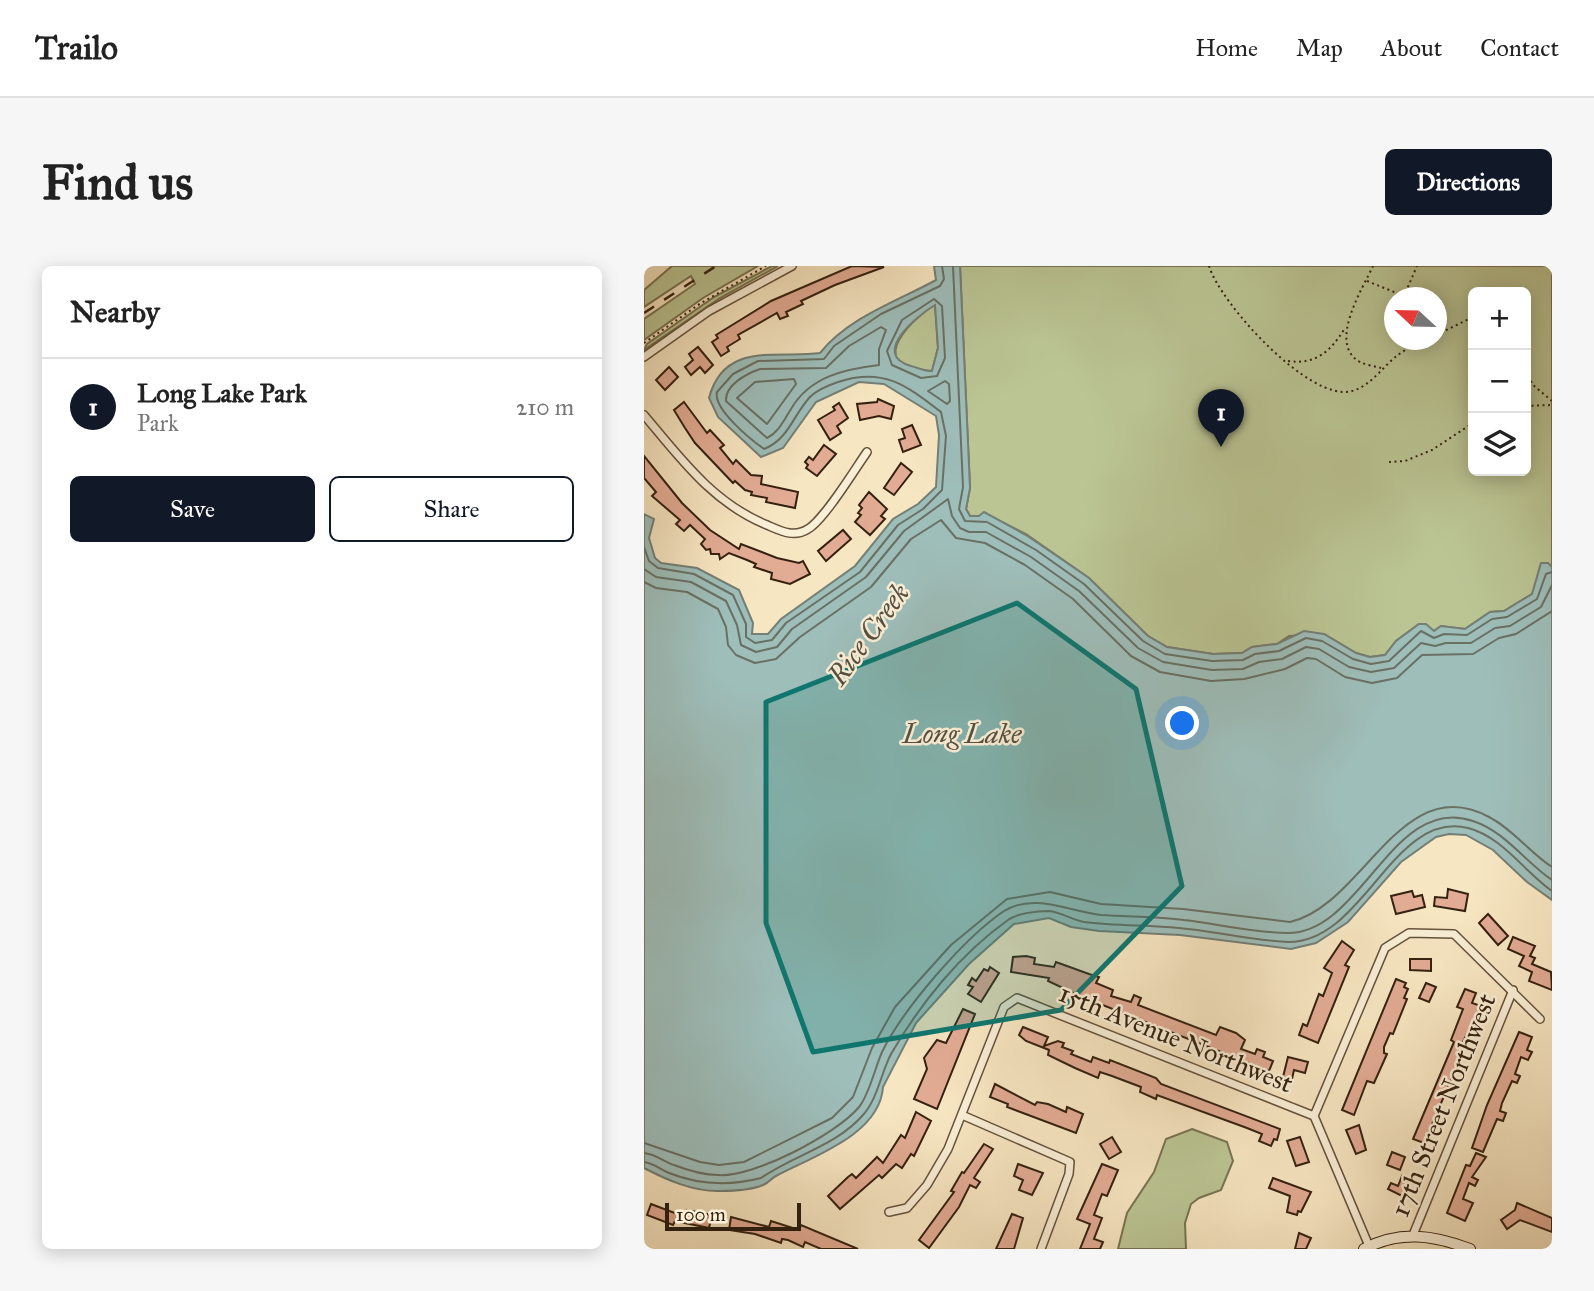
<!DOCTYPE html>
<html lang="en">
<head>
<meta charset="utf-8">
<style>
  :root { --surface:#fff; --page:#f6f6f6; --text:#222; --muted:#767676; --line:#e0e0e0; --accent:#111827 }
  body { margin:0; font-family:"IM FELL Great Primer",serif; background:var(--page); color:var(--text) }
  .controls { position:absolute; right:21px; top:21px; display:grid; overflow:hidden; border-radius:10px; box-shadow:0 4px 18px #0003 }
  .controls button { width:63px; height:63px; display:grid; place-items:center; padding:0; border:0; border-bottom:2px solid var(--line); background:var(--surface); color:var(--text); font:35px sans-serif }
  .compass { position:absolute; left:740px; top:21px; width:63px; height:63px; border-radius:50%; background:var(--surface); box-shadow:0 4px 18px #0003; rotate:292deg }
  .scale { position:absolute; left:21px; bottom:18px; width:136px; box-sizing:border-box; padding-left:7px; border:4px solid #34210f; border-top:0; font-size:19px; line-height:24px; white-space:nowrap; color:#34210f; -webkit-text-stroke:5px #faefd7; paint-order:stroke }
  .you { position:absolute; left:539px; top:458px; width:24px; height:24px; margin:-18px; border:5px solid #fff; border-radius:50%; background:#1a73e8; box-shadow:0 0 0 10px #1a73e833 }
  .badge { display:grid; place-items:center; width:46px; height:46px; border-radius:50%; background:var(--accent); color:#fff; font-size:23px; font-weight:700 }
  .pin { position:absolute; translate:-50% -58px; filter:drop-shadow(0 2px 4px #0008) }
  .pin::after { content:''; position:absolute; top:37px; width:24px; height:21px; background:inherit; clip-path:polygon(0 0,100% 0,50% 100%) }
  .list { margin:0; padding:0; list-style:none }
  h2 { display:flex; justify-content:space-between; align-items:center; height:91px; margin:0; padding:0 28px; font-size:30px }
  h2 small { font-size:23px; font-weight:400; color:var(--muted) }
  .list li { display:grid; grid-template-columns:46px 1fr auto; gap:21px; align-items:center; box-sizing:border-box; height:98px; padding:0 28px; border-top:2px solid var(--line) }
  .list b { display:block; font-size:26px; white-space:nowrap }
  .list p { margin:0; font-size:23px; white-space:nowrap; color:var(--muted) }
  .list em { font-size:23px; font-style:normal; color:var(--muted) }
  .actions { display:flex; gap:14px; padding:21px 28px }
  .actions a { flex:1; padding:16px 0; border:2px solid var(--accent); border-radius:10px; text-align:center; font-size:24px; color:var(--accent) }
  .actions .main { background:var(--accent); color:#fff }
  .icon { flex:none; width:38px; height:38px; fill:none; stroke:currentColor; stroke-width:2; stroke-linecap:round; stroke-linejoin:round }
  .map { position:relative; flex:none; width:908px; height:983px; overflow:hidden; border-radius:10px }
  header { display:flex; align-items:center; gap:42px; box-sizing:border-box; height:98px; padding:0 35px; background:var(--surface); border-bottom:2px solid var(--line) }
  header strong { font-size:33px }
  nav { display:flex; gap:38px; margin-inline-start:auto; font-size:24px }
  .intro { display:flex; align-items:center; justify-content:space-between; box-sizing:border-box; height:168px; padding:0 42px }
  h1 { margin:0; font-size:49px }
  .button { padding:18px 32px; border-radius:10px; background:var(--accent); color:#fff; font-size:24px; font-weight:700 }
  main { display:flex; gap:42px; padding:0 42px }
  aside { flex:1; background:var(--surface); border-radius:10px; box-shadow:0 4px 18px #0003 }
  .map>svg:first-child { display:block }
  .green { fill:#bbc594; stroke:#787352; stroke-width:2; fill-rule:evenodd }
  .water { fill:#9ebeba; stroke:#747f76; stroke-width:2; fill-rule:evenodd }
  .lines { fill:none; stroke-linecap:round; stroke-linejoin:round }
  .shore { stroke:#697064; stroke-width:2 }
  .building { fill:#e2ab94; stroke:#34210f; stroke-width:2 }
  .street-casing { stroke:#65523c; stroke-width:10 }
  .secondary-casing { stroke:#34210f; stroke-width:12 }
  .path { stroke:#34210f; stroke-width:2; stroke-dasharray:2 3.5; stroke-linecap:butt }
  .street { stroke:#faefd7; stroke-width:7 }
  .secondary { stroke:#faefd7; stroke-width:10 }
  .rail { stroke:#34210f; stroke-width:2.5; stroke-dasharray:12 12; stroke-linecap:butt }
  .marked { fill:#0f766e; fill-opacity:0.2; stroke:#0f766e; stroke-width:5; stroke-linejoin:round }
  .labels { text-anchor:middle; stroke-width:5; stroke-linejoin:round; paint-order:stroke }
  .street-label { font-size:26px; fill:#34210f; stroke:#faefd7 }
  .water-label { font-size:28px; font-style:italic; fill:#545042; stroke:#faefd7 }
</style>
</head>
<body>
<header>
<strong>Trailo</strong>
<nav><a>Home</a><a>Map</a><a>About</a><a>Contact</a></nav>
</header>
<div class="intro"><h1>Find us</h1><a class="button">Directions</a></div>
<main>
<aside>
<h2>Nearby<small></small></h2>
<ul class="list">
<li><span class="badge">1</span><div><b>Long Lake Park</b><p>Park</p></div><em>210 m</em></li>
</ul>
<div class="actions"><a class="main">Save</a><a>Share</a></div>
</aside>
<div class="map">
<svg width="908" height="983" viewBox="0 0 908 983">
  <rect width="100%" height="100%" fill="#f7e6c2"/>
  <filter id="stains"><feTurbulence type="fractalNoise" baseFrequency=".00286" numOctaves="4"/><feColorMatrix values="0 0 0 0 .2 0 0 0 0 .09 0 0 0 0 .02 0 0 0 .5 -.17"/></filter>
  <radialGradient id="worn" r=".72"><stop offset=".6" stop-color="#630" stop-opacity="0"/><stop offset="1" stop-color="#630" stop-opacity=".3"/></radialGradient>
  <g class="green">
    <polygon points="28,0 114,0 59,32 0,74 0,53 51,18 47,10 0,41 0,24"/>
    <polygon points="128,0 134,0 76,32 0,84 3,78 70,31"/>
    <path d="M316 0H908V301L888 328 860 345 846 346 821 363 797 360 790 365 775 358 752 375 741 389 726 391 712 387 680 368 645 370 633 378 608 381 598 387 569 388 523 381 504 370 445 312 382 268 340 247 335 251 326 250 322 243 326 222ZM829 26H882V205H829ZM750 32H792V74H750Z"/>
    <path d="M291 38 294 82 288 105C222 104 259 59 291 38Z"/>
    <polygon points="548,863 583,876 589,895 577,924 555,932 547,938 541,957 542,983 474,983 483,947 510,906 522,873"/>
  </g>
  <path class="water" d="M290 0H316L326 222 322 243 326 250H335L340 246 382 269 445 312 504 370 523 381 569 388 598 387 608 381 633 378 660 365 680 368 712 387 726 391 741 389 752 375 775 358H782L790 365 797 360 821 363 846 346 860 345 888 328 897 297H904L908 301V634L883 616 849 584 822 569 805 568 792 571 757 596 704 656 672 677 647 683 536 669 455 665 427 661 405 652 370 658 325 698 272 757 239 821C236 869 167 891 132 910 128 912 124 917 119 919 107 924 90 925 76 925 50 926 23 914 0 902V248L10 253 5 272 11 292 17 297 53 302 95 324 109 357 108 368H124L137 353 211 300 249 253 274 238 292 221 295 169 292 150 240 118 215 116 172 136 139 182 117 191 74 151 65 132C80 74 136 93 176 87 205 51 252 36 292 14ZM291 39 294 82 288 105C280 105 275 102 267 100 226 88 273 50 291 39Z"/>
  <g class="lines">
    <g class="shore">
      <polyline points="309,0 319,221 315,243 321,255 343,256 392,284 440,318 499,375 521,388 568,395 599,394 611,388 635,385 662,372 678,375 709,393 727,398 745,395 777,365 790,372 800,368 823,369 848,353 863,351 893,333 902,308 908,306"/>
      <polygon points="290,33 298,40 301,92 293,110 277,112 248,99 243,85 258,54"/>
      <path d="M237 61 242 64 235 83V99C202 103 166 110 147 143 140 154 135 166 123 172L82 135C81 119 102 108 116 103L182 102 205 80Z"/>
      <polygon points="150,113 152,118 123,158 93,132 111,116"/>
      <polygon points="301,115 305,118 306,135 303,138 284,125"/>
      <path d="M0 281 5 295 14 302 50 308 89 329 102 358V371L111 377 128 374 142 357 216 306 254 259 279 243 298 224 302 170 297 146C262 119 239 101 194 116 185 119 173 124 166 131 149 149 145 173 120 183 106 173 69 143 73 126L89 108 114 95 180 93 190 80 237 48 296 20 300 13 298 0"/>
      <polyline points="0,303 12,311 47,316 82,335 93,359 97,379 112,386 133,381 148,363 222,311 260,265 304,233 308,250 316,262 325,266 342,266 387,291 435,325 494,382 519,396 568,404 599,403 615,396 638,393 662,381 675,383 705,401 727,406 750,402 777,377 791,380 802,377 827,377 851,362 866,360 897,341 908,319"/>
      <polyline points="0,316 12,322 43,326 74,343 82,361 84,379 92,389 111,397 132,393 156,371 227,321 267,273 297,254 312,272 341,277 381,299 429,333 487,390 516,406 567,415 600,413 641,403 663,392 672,393 701,411 728,417 753,412 778,389 829,388 855,372 872,368 908,345"/>
      <path d="M0 877 56 896 75 899 100 896 188 852 209 831 228 782 251 741 307 679 363 633 406 626 457 638 539 643 646 656C719 640 757 503 845 551 870 564 885 586 908 601"/>
      <path d="M0 887C12 888 20 896 30 899 43 904 60 909 74 909 109 912 193 868 215 841 225 829 231 802 238 786 259 743 320 672 360 645 391 626 426 646 457 649 485 651 513 650 540 654 574 658 611 667 644 667 718 667 749 527 829 555 862 566 881 596 908 614"/>
      <path d="M0 896C9 897 16 903 25 907 55 919 86 920 117 912 150 889 192 880 219 849 234 832 237 807 247 788 276 738 316 688 364 654 373 647 394 645 405 645 417 646 428 654 440 656 472 660 503 659 535 662 571 665 609 675 645 676 720 676 749 544 824 562 857 570 881 606 908 625"/>
    </g>
  </g>
  <g class="building">
    <polygon points="208,0 240,1 191,19 157,35 159,38 142,46 144,50 136,53 133,47 94,69 96,73 83,81 85,85 77,90 68,76 74,72 72,69 127,35"/>
    <polygon points="54,81 69,99 61,107 56,101 47,109 41,101 49,94 45,88"/>
    <polygon points="25,101 34,111 21,124 12,114"/>
    <polygon points="234,133 250,140 247,153 235,150 216,154 213,138 233,136"/>
    <polygon points="40,136 63,167 66,164 80,179 76,182 89,198 92,194 107,209 118,210 117,218 154,226 151,242 122,236 123,232 107,229 108,226 101,224 91,215 89,217 51,177 41,162 30,144"/>
    <polygon points="195,137 204,152 193,160 197,167 186,174 174,154 191,144 189,141"/>
    <polygon points="268,159 277,179 259,186 255,174 261,172 258,163"/>
    <polygon points="180,179 192,188 173,210 162,202 164,199 161,196 165,191 169,194"/>
    <polygon points="0,190 38,237 66,264 95,283 97,278 133,292 155,297 159,295 166,308 146,318 127,313 128,307 110,301 112,298 103,294 85,287 76,293 75,288 67,288 66,283 62,284 57,278 61,273 46,259 40,265 32,258 36,254 8,230 12,226 0,212"/>
    <polygon points="257,197 268,206 250,229 240,222"/>
    <polygon points="225,226 243,243 237,250 241,253 226,269 211,256 217,249 214,247 218,242 215,239"/>
    <polygon points="199,264 207,273 182,295 174,285"/>
    <polygon points="804,623 824,628 821,645 790,640 791,631 803,632"/>
    <polygon points="768,625 770,631 778,629 781,641 752,648 747,630"/>
    <polygon points="844,648 864,670 854,679 835,657"/>
    <polygon points="869,671 891,680 886,690 891,692 888,698 907,706 908,724 885,715 888,706 875,700 880,690 864,683"/>
    <polygon points="698,675 710,684 701,699 705,701 674,777 655,769 659,758 663,760 675,728 679,730 688,707 680,702"/>
    <polygon points="382,690 391,692 390,698 410,701 412,696 445,708 455,711 452,717 469,724 467,730 487,736 490,729 497,732 494,739 572,769 576,761 592,767 601,774 597,783 611,788 613,783 621,786 619,791 629,795 625,805 436,730 404,715 405,712 367,706 369,691"/>
    <polygon points="766,693 787,693 787,705 766,704"/>
    <polygon points="346,701 355,707 337,736 324,728 329,721 324,719 328,712 332,715 340,703 344,705"/>
    <polygon points="752,713 762,717 760,721 764,723 760,732 763,733 749,768 746,767 740,781 740,787 743,788 730,817 723,815 710,849 698,844"/>
    <polygon points="782,717 792,721 785,736 775,732"/>
    <polygon points="821,723 832,727 828,737 837,740 816,782 819,786 780,877 769,873 810,776 807,774 819,743 813,741"/>
    <polygon points="319,743 331,748 293,843 270,833 283,803 280,792 293,774 302,777"/>
    <polygon points="379,761 404,771 400,780 414,775 420,777 418,781 429,785 427,788 447,796 449,791 465,797 466,794 512,812 517,818 636,863 633,874 630,873 627,880 615,875 618,868 603,862 513,829 512,833 496,826 497,821 468,810 456,806 454,812 431,802 404,789 405,784 382,775 375,769"/>
    <polygon points="875,766 888,771 883,784 888,786 884,794 877,791 871,808 876,810 873,817 868,815 858,837 856,845 862,847 859,855 853,853 839,886 828,882 843,839"/>
    <polygon points="644,791 664,796 661,807 650,804 648,813 639,811"/>
    <polygon points="351,818 391,839 393,836 404,838 422,846 423,841 439,848 432,867 363,841 364,838 346,831"/>
    <polygon points="272,846 287,855 270,890 267,888 258,902 252,898 238,912 235,909 196,943 184,930 204,911 208,908 212,912 233,891 239,897 257,869 261,872"/>
    <polygon points="715,859 722,884 712,888 702,864"/>
    <polygon points="468,871 477,886 465,893 456,878"/>
    <polygon points="656,871 665,896 652,900 643,875"/>
    <polygon points="340,878 349,883 330,912 336,916 332,922 326,919 315,941 285,982 275,974 310,926 307,925 318,906 320,907"/>
    <polygon points="748,886 761,891 756,904 743,899"/>
    <polygon points="832,887 842,891 828,911 834,914 831,920 825,917 819,933 829,937 821,955 803,947 822,899 826,900"/>
    <polygon points="374,898 399,907 388,929 375,924 379,914 370,910"/>
    <polygon points="458,898 474,904 463,930 458,928 450,949 458,952 450,973 459,976 456,983 436,983 446,958 433,953"/>
    <polygon points="758,910 768,915 760,931 744,923 747,917 754,920"/>
    <polygon points="629,912 667,926 657,946 654,945 653,949 643,946 646,930 625,922"/>
    <polygon points="873,937 908,952 908,966 876,954 863,963 857,954 871,944"/>
    <polygon points="7,938 41,951 43,944 68,949 65,962 31,955 29,959 3,949"/>
    <polygon points="368,948 379,952 370,983 352,983"/>
    <polygon points="87,951 125,961 127,955 155,964 157,959 214,983 177,983 161,976 159,981 144,974 138,973 137,977 111,968 85,964"/>
    <polygon points="655,967 667,972 662,983 651,983"/>
  </g>
  <g class="lines">
    <defs>
      <g id="street">
        <polyline points="0,91 65,45 148,0"/>
        <path d="M0 149C37 193 69 237 123 259 137 265 150 272 164 263 180 254 211 203 223 186"/>
        <polyline points="318,849 426,896 425,908 397,983"/>
        <polyline points="245,946 263,942 283,919 304,883 360,741 373,732 670,850"/>
        <polyline points="769,969 869,724"/>
        <polyline points="725,980 670,850 741,682 765,667 810,668 896,753"/>
      </g>
      <path id="secondary" d="M720 983C756 964 790 969 826 983"/>
    </defs>
    <use href="#street" class="street-casing"/>
    <use href="#secondary" class="secondary-casing"/>
    <g class="path">
      <path d="M565 0C576 37 666 137 708 125 727 120 739 100 754 89 763 82 773 78 782 74"/>
      <path d="M729 0C719 22 683 78 716 96 722 99 730 100 737 102"/>
      <polyline points="723,15 760,30 773,0"/>
      <polyline points="792,69 829,51"/>
      <polyline points="0,77 57,37 122,0"/>
      <path d="M644 95C672 99 687 85 701 62"/>
      <polyline points="882,105 889,119 908,135"/>
      <polyline points="882,140 908,139"/>
      <polyline points="745,196 761,195 788,184 829,157"/>
    </g>
    <use href="#street" class="street"/>
    <use href="#secondary" class="secondary"/>
    <polyline class="rail" points="0,47 72,0"/>
  </g>
  <path class="marked" d="M373 337 492 423 538 620 417 744 169 786 122 657V436Z"/>
  <g class="labels">
    <g class="street-label">
      <text transform="translate(532 772) rotate(22)" y="9">15th Avenue Northwest</text>
      <text transform="translate(799 839) rotate(-68)" y="9">17th Street Northwest</text>
    </g>
    <g class="water-label">
      <text transform="translate(224 368) rotate(-54)" y="10">Rice Creek</text>
      <text x="318" y="477">Long Lake</text>
    </g>
  </g>
  <rect width="100%" height="100%" filter="url(#stains)"/>
  <rect width="100%" height="100%" fill="url(#worn)"/>
</svg>
<div class="controls">
<button>+</button>
<button>−</button>
<button><svg class="icon" aria-label="layers" viewBox="0 0 24 24"><path d="M12 4l9 5-9 5-9-5zM3 14l9 5 9-5"/></svg></button>
</div>
<svg class="compass" viewBox="-18 -18 36 36"><path d="M0-13l5 13h-10z" fill="#e53935"/><path d="M0 13l5-13h-10z" fill="#767676"/></svg>
<div class="scale">100 m</div>
<div class="you"></div>
<div class="pin badge" style="left:577px;top:181px">1</div>
</div>
</main>
</body>
</html>
